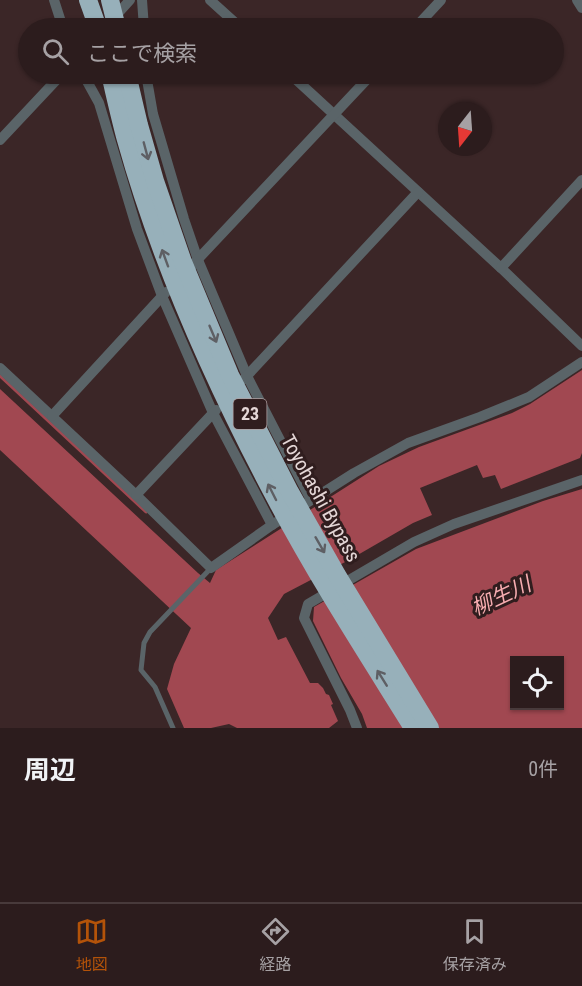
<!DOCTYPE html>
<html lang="ja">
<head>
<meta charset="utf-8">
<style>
  :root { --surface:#2c1c1d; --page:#38292a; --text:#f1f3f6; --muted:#a6a1a4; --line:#483a3b; --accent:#b45309 }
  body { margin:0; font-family:"Roboto Condensed","Noto Sans JP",sans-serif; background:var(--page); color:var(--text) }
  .controls { position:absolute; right:18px; bottom:18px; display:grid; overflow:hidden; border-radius:0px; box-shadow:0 2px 4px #0004 }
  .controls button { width:54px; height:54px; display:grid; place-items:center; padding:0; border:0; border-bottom:2px solid var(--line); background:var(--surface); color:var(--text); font:30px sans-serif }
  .compass { position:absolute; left:438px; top:102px; width:54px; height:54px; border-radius:50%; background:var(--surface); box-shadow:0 2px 4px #0004; rotate:197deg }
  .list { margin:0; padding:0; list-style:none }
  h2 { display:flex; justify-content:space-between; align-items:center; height:78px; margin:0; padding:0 24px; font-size:26px }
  h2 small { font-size:20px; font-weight:400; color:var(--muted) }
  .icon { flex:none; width:33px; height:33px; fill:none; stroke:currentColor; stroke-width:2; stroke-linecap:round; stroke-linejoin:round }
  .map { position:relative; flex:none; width:582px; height:728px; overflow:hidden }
  .search { position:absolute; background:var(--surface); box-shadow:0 2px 4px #0004; left:18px; right:18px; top:18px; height:66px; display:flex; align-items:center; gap:15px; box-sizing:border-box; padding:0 21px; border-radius:33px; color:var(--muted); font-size:22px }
  .sheet { height:174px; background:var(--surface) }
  nav { display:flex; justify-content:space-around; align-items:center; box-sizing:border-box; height:84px; border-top:2px solid var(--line); background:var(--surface); font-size:16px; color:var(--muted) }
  nav a { display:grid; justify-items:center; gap:3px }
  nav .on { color:var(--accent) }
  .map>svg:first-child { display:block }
  .water { fill:#a14851; fill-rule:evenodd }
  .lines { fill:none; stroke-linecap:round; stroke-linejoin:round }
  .stream { stroke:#a14851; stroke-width:3 }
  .lane { stroke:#5a6468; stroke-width:5 }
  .street { stroke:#5a6468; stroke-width:10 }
  .highway { stroke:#97b0ba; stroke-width:18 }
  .highway-bridge { stroke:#97b0ba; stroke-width:18 }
  .oneway { stroke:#5e5f64 }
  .labels { text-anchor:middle; stroke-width:6; stroke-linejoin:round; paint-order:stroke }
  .shield { fill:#301d1e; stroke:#af9fa0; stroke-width:1.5 }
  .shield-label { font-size:18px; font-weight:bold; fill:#e5d7d7 }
  .street-label { font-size:20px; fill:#e5d7d7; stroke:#301d1e }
  .water-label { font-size:21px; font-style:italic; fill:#f8adb1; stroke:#301d1e }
</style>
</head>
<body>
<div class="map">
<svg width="582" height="728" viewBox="0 0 582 728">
  <rect width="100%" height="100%" fill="#3b2627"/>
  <g class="water">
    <polygon points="582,370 582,453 580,458 501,489 495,475 483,478 477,465 420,488 432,515 413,523 349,560 284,594 268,618 278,640 286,637 310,683 318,683 323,688 326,694 329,695 333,704 331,705 338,721 329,728 237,728 229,724 211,728 184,728 167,689 174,664 191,628 0,450 0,389 198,573 210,583 216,570 379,466 419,447 512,413 530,404"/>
    <path d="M582 489V728H367L362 714 341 678 313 621 314 607 416 549 543 501ZM514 660H560V706H514Z"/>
  </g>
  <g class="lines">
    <polyline class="stream" points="0,376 146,512"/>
    <polyline class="lane" points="173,728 155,687 141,670 144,643 150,632 211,568"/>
    <g class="street">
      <polyline points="54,0 63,28"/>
      <polyline points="142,0 144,28"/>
      <polyline points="210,0 241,28"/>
      <polyline points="577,0 582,8"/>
      <polyline points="112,20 130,0"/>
      <polyline points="415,28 441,0"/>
      <polyline points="83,74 99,103 137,229 162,296 213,413 272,525"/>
      <polyline points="146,74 153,114 184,219 198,260 247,376 311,500"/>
      <polyline points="290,74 501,268 582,346"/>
      <polyline points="0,140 62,74"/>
      <polyline points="501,268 582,180"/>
      <polyline points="184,274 372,74"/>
      <polyline points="0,368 136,495 211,568 272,525 354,473 408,443 480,417 529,397 582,362"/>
      <polyline points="244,379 418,192"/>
      <polyline points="52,416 166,292"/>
      <polyline points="136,495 216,410"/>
      <polyline points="357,728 350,710 304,618 308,604 414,542 454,524 582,480"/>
    </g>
    <polyline class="highway" points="88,0 98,28"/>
    <g class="highway-bridge">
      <polyline points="110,0 117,28"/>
      <path d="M110 74C115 95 120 118 126 140 161 266 216 387 278 503 319 580 367 654 413 728"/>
      <polyline points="127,74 139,125 155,181 183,262 230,375 290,492 337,575 430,728"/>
    </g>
  </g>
  <defs><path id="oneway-shaft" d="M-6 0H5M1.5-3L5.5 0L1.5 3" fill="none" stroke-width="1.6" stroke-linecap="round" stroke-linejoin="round" transform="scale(1.5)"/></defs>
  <g class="oneway">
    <use href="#oneway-shaft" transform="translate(146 151) rotate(75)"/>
    <use href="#oneway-shaft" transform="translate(165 258) rotate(-110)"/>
    <use href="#oneway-shaft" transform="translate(213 334) rotate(67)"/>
    <use href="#oneway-shaft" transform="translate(272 492) rotate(-117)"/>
    <use href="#oneway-shaft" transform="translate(320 545) rotate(60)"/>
    <use href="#oneway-shaft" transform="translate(382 678) rotate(-122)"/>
  </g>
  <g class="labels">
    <rect class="shield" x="233.5" y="399" width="33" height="30" rx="4.5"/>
    <g class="shield-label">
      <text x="250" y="420">23</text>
    </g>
    <g class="street-label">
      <text transform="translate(321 498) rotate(61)" y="7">Toyohashi Bypass</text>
    </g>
    <g class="water-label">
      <text transform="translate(501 596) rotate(-25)" y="7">柳生川</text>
    </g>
  </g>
</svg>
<div class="controls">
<button><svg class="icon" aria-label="locate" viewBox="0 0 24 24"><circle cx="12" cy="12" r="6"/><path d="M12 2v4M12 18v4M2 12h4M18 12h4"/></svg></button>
</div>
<svg class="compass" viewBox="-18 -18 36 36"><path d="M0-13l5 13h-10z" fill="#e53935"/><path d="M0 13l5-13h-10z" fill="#a6a1a4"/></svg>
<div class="search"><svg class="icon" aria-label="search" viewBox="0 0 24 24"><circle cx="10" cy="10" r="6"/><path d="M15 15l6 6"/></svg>ここで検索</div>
</div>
<section class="sheet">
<h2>周辺<small>0件</small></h2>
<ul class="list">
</ul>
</section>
<nav>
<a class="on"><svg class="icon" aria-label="map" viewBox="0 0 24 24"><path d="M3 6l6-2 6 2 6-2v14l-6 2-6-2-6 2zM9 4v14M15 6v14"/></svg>地図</a>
<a><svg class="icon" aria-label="directions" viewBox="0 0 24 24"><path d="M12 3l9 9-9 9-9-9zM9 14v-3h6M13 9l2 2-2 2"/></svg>経路</a>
<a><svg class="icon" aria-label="saved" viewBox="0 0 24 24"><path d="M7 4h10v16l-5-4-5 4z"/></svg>保存済み</a>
</nav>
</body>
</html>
